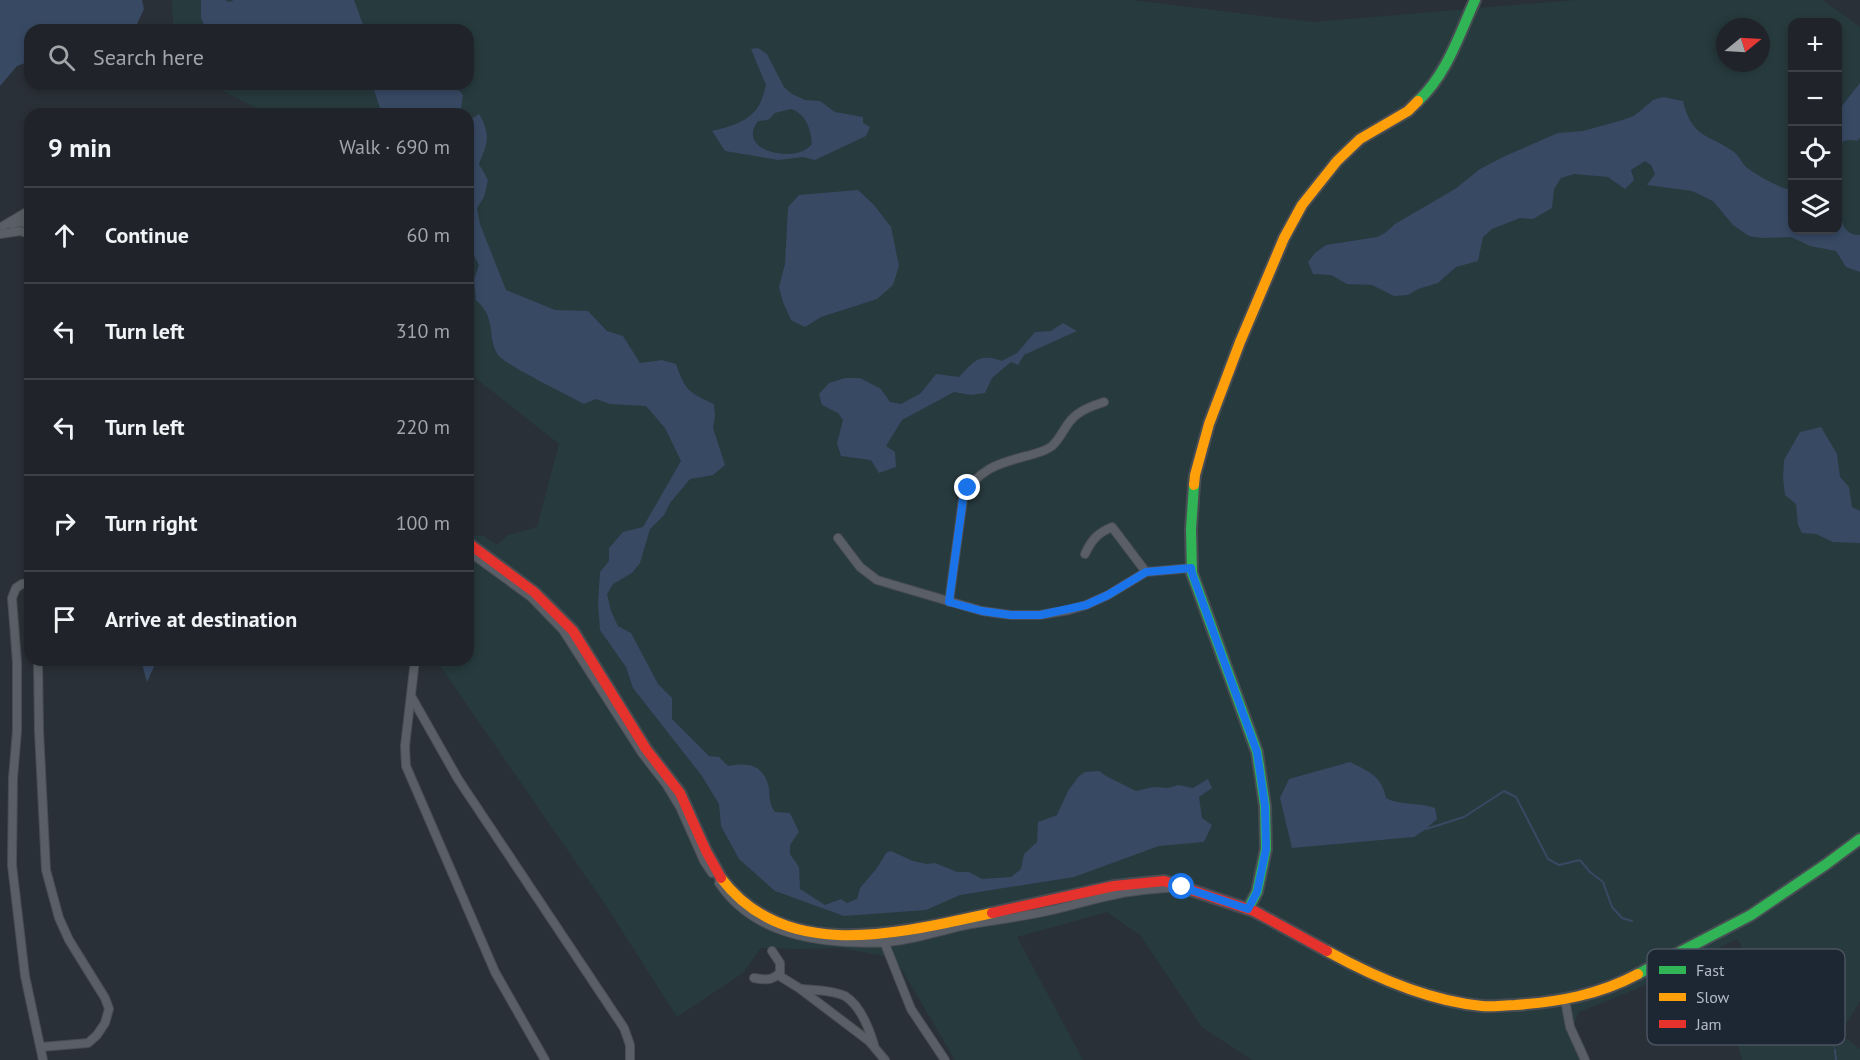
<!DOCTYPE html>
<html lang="en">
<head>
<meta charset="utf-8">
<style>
  :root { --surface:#20242a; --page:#282c32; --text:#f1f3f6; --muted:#a2a4a8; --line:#3d4147 }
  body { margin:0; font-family:"PT Sans",sans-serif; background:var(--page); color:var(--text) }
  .controls { position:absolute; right:18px; top:18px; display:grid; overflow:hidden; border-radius:12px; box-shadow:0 3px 9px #0003 }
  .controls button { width:54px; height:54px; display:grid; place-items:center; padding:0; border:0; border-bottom:2px solid var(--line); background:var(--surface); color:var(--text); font:30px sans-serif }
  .compass { position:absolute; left:1716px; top:18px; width:54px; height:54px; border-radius:50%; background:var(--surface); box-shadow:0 3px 9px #0003; rotate:72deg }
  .stop { position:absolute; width:18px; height:18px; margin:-14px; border:4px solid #1a73e8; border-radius:50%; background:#fff }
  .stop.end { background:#1a73e8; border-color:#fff; box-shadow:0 2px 6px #0008 }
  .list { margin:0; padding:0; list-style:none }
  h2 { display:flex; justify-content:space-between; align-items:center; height:78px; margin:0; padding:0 24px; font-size:26px }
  h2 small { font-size:20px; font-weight:400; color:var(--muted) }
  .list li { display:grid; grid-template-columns:39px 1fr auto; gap:18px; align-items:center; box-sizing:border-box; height:96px; padding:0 24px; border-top:2px solid var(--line) }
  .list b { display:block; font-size:22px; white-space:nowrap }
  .list em { font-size:20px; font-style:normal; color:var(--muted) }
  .icon { flex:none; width:33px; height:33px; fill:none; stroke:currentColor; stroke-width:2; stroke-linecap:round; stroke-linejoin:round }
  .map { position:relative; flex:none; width:1860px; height:1060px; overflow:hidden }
  .search { position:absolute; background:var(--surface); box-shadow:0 3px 9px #0003; left:24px; top:24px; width:450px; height:66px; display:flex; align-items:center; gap:15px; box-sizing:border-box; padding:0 21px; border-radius:18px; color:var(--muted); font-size:22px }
  .panel { position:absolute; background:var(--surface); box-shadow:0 3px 9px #0003; left:24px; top:108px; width:450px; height:558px; border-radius:18px }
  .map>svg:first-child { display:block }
  .green { fill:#273a3e; fill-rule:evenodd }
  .water { fill:#384963; fill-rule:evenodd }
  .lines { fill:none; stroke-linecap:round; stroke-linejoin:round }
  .stream { stroke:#384963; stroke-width:2 }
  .street-casing { stroke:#484c53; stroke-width:10 }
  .fast-casing { stroke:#484c53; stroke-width:14 }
  .slow-casing { stroke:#484c53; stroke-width:14 }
  .jam-casing { stroke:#484c53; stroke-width:14 }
  .street { stroke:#5a5e66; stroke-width:8 }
  .fast { stroke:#30b455; stroke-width:10 }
  .slow { stroke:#ff9f0a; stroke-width:10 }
  .jam { stroke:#e5322d; stroke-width:10 }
  .route { stroke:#1a73e8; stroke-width:8 }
  .key { fill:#1d2633; stroke:#4a5360; stroke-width:1.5 }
  .key-label { font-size:16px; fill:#b4bcc9 }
</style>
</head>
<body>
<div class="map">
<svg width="1860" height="1060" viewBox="0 0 1860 1060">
  <rect width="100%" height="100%" fill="#2a3038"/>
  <path class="green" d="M172 0H1132L1313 22 1575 0H1823L1860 27V1001L1840 1034 1860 1049V1060H1742L1734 1031 1756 969 1737 939 1634 990 1579 1012 1574 1024 1585 1046 1589 1060H1252L1202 1027 1140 935 1107 912 1017 937 1083 1060H955L895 958 840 948 796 949 761 948 743 973 677 1017 607 907 436 660H468V539L472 536H484L497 545 508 535 537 527 559 444 468 372V114H267L210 84H468V30H176L173 24ZM1792 22H1838V230H1792ZM1725 27H1761V63H1725Z"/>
  <g class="water">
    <polygon points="0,0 142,0 144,9 137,24 120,30 30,30 30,61 17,66 0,86"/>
    <polygon points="201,0 225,0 229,2 234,0 354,0 365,30 206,30 201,18"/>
    <path d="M758 48 767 54 784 87 792 94 805 100 820 101 835 112 863 117V123L870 127 866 136 815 160 803 157 778 160 725 151 712 131C729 127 748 122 758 107 762 101 764 92 766 85L751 49ZM791 109C806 114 811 129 812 144 810 146 808 148 805 150 786 161 737 149 758 121L768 120 775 113Z"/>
    <path d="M1860 83V138L1857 141C1849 139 1844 140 1838 145V111Z"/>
    <polygon points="372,84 453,84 463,95 461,109 468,114 382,114"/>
    <path d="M1663 97 1683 101C1692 139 1709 134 1734 152 1739 156 1742 163 1746 167 1755 174 1782 190 1792 190V230H1838V204C1841 218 1842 236 1860 235V272L1846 267 1836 251 1810 246 1791 237 1762 238 1749 236 1733 225 1713 201 1692 191 1647 185 1655 174 1651 165 1645 161 1631 170 1634 180 1625 189 1608 177 1574 174 1561 178 1554 189 1552 208 1533 219 1520 218 1492 229 1483 237 1478 261 1456 267 1438 283 1418 289 1408 295 1394 296 1372 285 1347 284 1331 275 1313 274 1308 262 1315 253 1326 245 1377 237 1385 233 1395 224 1455 189 1480 169 1505 156 1558 133 1583 131 1619 121 1634 116 1653 100Z"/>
    <path d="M468 114 473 118 479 114C491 135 488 142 479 164L488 180 484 197 477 208 480 224 506 290 555 310 588 311 607 331 623 336 640 363 662 360 676 364C685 390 689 393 714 404L715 416 713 428 725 465 713 475 690 479 670 503 664 515 650 529 640 563 632 573 613 584 607 594 611 611 618 626 631 633 658 684 672 698V719L709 756 719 757 728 766C749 762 764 765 769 788 770 797 769 804 775 812L790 813 799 832 790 845V854L799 867 800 889 825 905 841 899 847 903 857 899 860 888 877 868 886 853 891 851 913 861 926 864 935 863 957 872H969L982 879 1011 877 1021 869 1024 854 1037 842 1038 822 1057 815 1068 791 1079 776 1085 772 1099 771 1106 776 1136 791 1154 787 1168 788 1178 785 1193 788 1208 779 1212 788 1199 797 1202 818 1212 825 1204 842 1159 846 1074 877 960 895 926 910 844 916 775 891 739 859 721 826 719 804 702 776 633 688 626 667 600 630 598 603 600 572 609 561V548L623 532 643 527 681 461 665 428 646 406 610 404 596 399 584 404C570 396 505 365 498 355 486 336 498 320 476 300L474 279 479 265 468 244Z"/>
    <polygon points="858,190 874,205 891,227 899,266 893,285 877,299 821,317 805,327 791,320 783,302 779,287 785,264 788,207 799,195"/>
    <path d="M1063 323 1077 331 1024 355 1018 365 1011 362 992 378 985 393 971 395 954 392 902 420 886 446 895 452 896 467 879 473 871 460 841 456 837 443 843 420 838 413 822 405 819 394 829 383 845 378H860L881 389 890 402 901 404 921 393 936 374 959 377C974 361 979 353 1002 361L1017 353 1035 332 1051 331Z"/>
    <polygon points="1821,427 1837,454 1840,477 1849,487 1852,507 1860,511 1860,543 1833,542 1816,534 1802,533 1798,525 1796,504 1785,495 1783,478 1784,460 1800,432"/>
    <polygon points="141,660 157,660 147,682"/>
    <path d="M1350 762C1368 771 1382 776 1386 798 1400 806 1419 802 1435 808L1437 819 1426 829 1414 837 1292 848 1280 798 1289 779Z"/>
    <polygon points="1782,968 1787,969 1802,988 1808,993 1817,997 1824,1004 1835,1050 1825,1031 1819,1010 1812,1001 1803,998 1795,985 1780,977 1778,970"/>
  </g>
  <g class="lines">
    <g class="stream">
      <polyline points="1426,829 1464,817 1504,791 1516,797 1548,859 1559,865 1580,860 1590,872 1603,882 1612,907 1622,918 1632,921"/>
      <polyline points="1835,1050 1836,1060"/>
    </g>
    <defs>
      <g id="street">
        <polyline points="11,224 20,222 30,225"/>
        <polyline points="3,226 30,210"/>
        <polyline points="0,234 20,231 30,234"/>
        <polyline points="838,538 860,567 877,580 982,611 1011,615 1040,615 1069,610 1086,605 1108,595 1146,572 1191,568"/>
        <polyline points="468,551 531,597 563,630 642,753 666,784 680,807 704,861 712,873"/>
        <path d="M1085 554C1092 539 1098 533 1112 527L1146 572"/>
        <polyline points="30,583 22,584 16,588 12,598 17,662 17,731 13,778 12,865 25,976 43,1060"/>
        <path d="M949 602 963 499C977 468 1000 463 1030 455 1037 453 1046 451 1052 446 1060 439 1064 428 1071 420 1080 410 1092 406 1104 402"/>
        <polyline points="38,660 39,731 46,870 59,918 69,940 105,998 109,1009 105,1023 97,1035 88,1043 41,1047"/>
        <polyline points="415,660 405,746 406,766 495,972 545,1060"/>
        <polyline points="411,696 458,779 624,1028 630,1045 630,1060"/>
        <path d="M719 883C748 926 796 939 845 942 862 943 879 944 895 941 919 938 942 930 966 925 995 920 1023 917 1052 910 1074 905 1096 898 1118 894 1137 890 1157 889 1177 887"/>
        <polyline points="883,939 911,1009 945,1060"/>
        <polyline points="778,975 799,988 869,1041 885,1060"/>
        <path d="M754 978C765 980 771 981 780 973V963L772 951"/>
        <path d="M802 989C815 990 832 990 845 996 861 1006 869 1028 874 1045"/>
        <polyline points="1565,1000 1570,1027 1585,1060"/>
      </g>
      <g id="fast">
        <path d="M1418 101C1447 74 1459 35 1475 0"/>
        <polyline points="1194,485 1191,529 1192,573 1257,752 1265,806 1266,849 1257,892 1248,909"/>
        <polyline points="1638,974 1751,915 1825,865 1860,839"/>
      </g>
      <g id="slow">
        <polyline points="1194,485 1195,475 1209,424 1240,342 1284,238 1302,205 1337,161 1360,139 1408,111 1418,101"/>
        <path d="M721 878C786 965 903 932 992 913"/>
        <path d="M1327 951C1374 977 1429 1001 1482 1006 1493 1007 1504 1005 1515 1005 1558 1002 1599 995 1638 974"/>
      </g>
      <g id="jam">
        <polyline points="468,543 534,592 573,631 646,749 680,793 706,851 721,878"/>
        <polyline points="992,913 1114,886 1164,881 1254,911 1327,951"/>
      </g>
    </defs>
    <use href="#street" class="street-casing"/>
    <use href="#fast" class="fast-casing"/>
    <use href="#slow" class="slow-casing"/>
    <use href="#jam" class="jam-casing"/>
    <use href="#street" class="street"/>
    <use href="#fast" class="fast"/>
    <use href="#slow" class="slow"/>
    <use href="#jam" class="jam"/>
  </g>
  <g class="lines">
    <polyline class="route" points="968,488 963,499 949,602 982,611 1011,615 1040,615 1086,605 1108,595 1146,572 1191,568 1192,573 1257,752 1265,806 1266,849 1257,892 1248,909 1182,887"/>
  </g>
  <rect x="1647" y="949" width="198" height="96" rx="9" class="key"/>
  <rect x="1659" y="966" width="27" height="8" fill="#30b455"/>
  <rect x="1659" y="993" width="27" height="8" fill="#ff9f0a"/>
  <rect x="1659" y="1020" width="27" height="8" fill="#e5322d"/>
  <g class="key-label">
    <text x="1696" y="976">Fast</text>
    <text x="1696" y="1003">Slow</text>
    <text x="1696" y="1030">Jam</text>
  </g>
</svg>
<div class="controls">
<button>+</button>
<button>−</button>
<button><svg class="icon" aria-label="locate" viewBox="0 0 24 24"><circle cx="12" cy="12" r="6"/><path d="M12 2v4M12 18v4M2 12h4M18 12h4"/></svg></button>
<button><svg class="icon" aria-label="layers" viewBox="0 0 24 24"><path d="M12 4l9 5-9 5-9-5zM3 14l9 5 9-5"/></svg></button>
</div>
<svg class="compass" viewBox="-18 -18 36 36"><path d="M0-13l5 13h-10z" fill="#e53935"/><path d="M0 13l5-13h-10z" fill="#a2a4a8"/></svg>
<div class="stop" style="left:1182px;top:887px"></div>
<div class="stop end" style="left:968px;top:488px"></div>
<div class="search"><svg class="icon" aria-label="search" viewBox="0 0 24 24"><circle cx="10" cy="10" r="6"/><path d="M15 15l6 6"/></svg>Search here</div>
<section class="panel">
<h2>9 min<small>Walk · 690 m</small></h2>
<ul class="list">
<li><svg class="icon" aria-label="ahead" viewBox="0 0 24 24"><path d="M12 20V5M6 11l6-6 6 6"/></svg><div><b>Continue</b></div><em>60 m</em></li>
<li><svg class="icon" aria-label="left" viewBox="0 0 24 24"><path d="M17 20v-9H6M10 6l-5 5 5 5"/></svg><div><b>Turn left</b></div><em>310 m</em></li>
<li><svg class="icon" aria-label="left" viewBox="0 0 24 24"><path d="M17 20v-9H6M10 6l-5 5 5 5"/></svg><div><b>Turn left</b></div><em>220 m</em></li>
<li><svg class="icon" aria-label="right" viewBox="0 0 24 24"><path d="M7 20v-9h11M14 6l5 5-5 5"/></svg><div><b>Turn right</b></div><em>100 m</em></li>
<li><svg class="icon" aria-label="arrive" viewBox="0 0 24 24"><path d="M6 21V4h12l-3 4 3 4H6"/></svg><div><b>Arrive at destination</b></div></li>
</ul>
</section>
</div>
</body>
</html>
